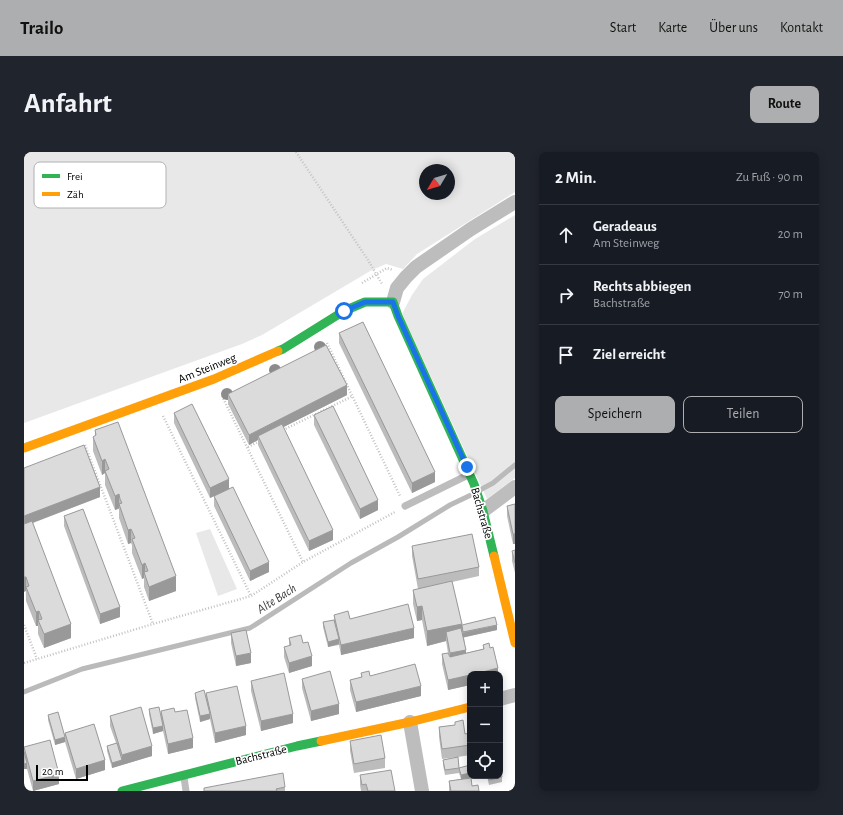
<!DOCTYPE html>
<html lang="de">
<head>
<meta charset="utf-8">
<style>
  :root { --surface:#171b24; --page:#20242c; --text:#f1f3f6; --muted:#9ea1a6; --line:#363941; --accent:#adaeaf }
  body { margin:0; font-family:"Alegreya Sans",sans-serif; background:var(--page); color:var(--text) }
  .controls { position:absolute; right:12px; bottom:12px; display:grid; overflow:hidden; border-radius:8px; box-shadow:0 2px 10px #0003 }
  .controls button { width:36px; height:36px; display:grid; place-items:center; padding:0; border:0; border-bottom:1px solid var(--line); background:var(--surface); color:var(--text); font:20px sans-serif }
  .compass { position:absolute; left:395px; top:12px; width:36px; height:36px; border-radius:50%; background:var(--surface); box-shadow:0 2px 10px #0003; rotate:232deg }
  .scale { position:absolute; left:12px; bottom:10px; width:52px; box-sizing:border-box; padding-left:4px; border:2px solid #000; border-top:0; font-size:11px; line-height:14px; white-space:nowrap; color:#000; -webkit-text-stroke:3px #fff; paint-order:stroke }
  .stop { position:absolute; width:12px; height:12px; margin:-9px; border:3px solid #1a73e8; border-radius:50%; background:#fff }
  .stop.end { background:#1a73e8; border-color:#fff; box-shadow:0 1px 4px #0008 }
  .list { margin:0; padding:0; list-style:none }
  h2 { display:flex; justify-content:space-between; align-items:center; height:52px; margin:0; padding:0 16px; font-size:17px }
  h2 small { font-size:13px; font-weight:400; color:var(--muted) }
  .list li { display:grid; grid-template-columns:26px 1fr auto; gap:12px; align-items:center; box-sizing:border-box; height:60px; padding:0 16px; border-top:1px solid var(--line) }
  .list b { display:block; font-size:15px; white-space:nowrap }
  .list p { margin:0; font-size:13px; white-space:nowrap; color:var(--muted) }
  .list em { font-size:13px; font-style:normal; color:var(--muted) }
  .actions { display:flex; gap:8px; padding:12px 16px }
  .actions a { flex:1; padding:9px 0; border:1px solid var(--accent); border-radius:8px; text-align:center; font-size:14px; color:var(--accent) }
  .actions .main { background:var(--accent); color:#111 }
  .icon { flex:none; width:22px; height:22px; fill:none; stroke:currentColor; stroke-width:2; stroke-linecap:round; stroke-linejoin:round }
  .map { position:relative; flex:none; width:491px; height:639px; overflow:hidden; border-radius:8px }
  header { display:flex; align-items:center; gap:24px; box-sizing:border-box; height:56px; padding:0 20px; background:var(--accent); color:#111 }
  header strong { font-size:19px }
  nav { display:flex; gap:22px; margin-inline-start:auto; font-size:14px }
  .intro { display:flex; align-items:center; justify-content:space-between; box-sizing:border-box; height:96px; padding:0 24px }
  h1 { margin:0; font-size:28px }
  .button { padding:10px 18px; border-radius:8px; background:var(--accent); color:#111; font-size:14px; font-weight:700 }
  main { display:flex; gap:24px; padding:0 24px }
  aside { flex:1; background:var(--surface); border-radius:8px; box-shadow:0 2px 10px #0003 }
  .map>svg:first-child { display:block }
  .green { fill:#e8e8e8; fill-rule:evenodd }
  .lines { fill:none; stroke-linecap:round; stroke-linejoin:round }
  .stream { stroke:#bababa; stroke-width:5 }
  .path { stroke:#c2c2c2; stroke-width:2.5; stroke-dasharray:1 2; stroke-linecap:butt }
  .lane { stroke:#bdbdbd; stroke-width:7 }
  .street { stroke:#bdbdbd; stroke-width:14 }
  .fast { stroke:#30b455; stroke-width:9 }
  .slow { stroke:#ff9f0a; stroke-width:9 }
  .tree { fill:#8b8b8b }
  .wall { fill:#bcbcbc }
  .shaded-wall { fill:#999 }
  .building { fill:#dbdbdb; stroke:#999 }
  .route { stroke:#1a73e8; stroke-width:5 }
  .labels { text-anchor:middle; stroke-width:3.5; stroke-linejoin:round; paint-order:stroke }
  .street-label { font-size:12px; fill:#000; stroke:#fff }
  .water-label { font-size:13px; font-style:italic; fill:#3d3d3d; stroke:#fff }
  .key { fill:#fff; stroke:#b2b2b2; stroke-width:1 }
  .key-label { font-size:11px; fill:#000 }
</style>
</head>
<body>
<header>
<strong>Trailo</strong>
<nav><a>Start</a><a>Karte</a><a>Über uns</a><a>Kontakt</a></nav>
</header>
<div class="intro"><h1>Anfahrt</h1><a class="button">Route</a></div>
<main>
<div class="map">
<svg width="491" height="639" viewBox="0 0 491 639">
  <rect width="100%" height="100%" fill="#fff"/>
  <g class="green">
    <path d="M0 0H491V40L393 102 379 117 362 112 348 118 238 183 218 192 0 271ZM401 18H425V42H401Z"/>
    <polygon points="491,63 491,326 463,347 378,162 388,143 399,127 451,87"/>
    <polygon points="186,377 213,437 194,444 172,381"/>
  </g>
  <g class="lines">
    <g class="stream">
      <polyline points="456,338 469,331 491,313"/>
      <polyline points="0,540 58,517 226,476 327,411 374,385 426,353 449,342"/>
    </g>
    <g class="path">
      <polyline points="272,0 344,108 358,132"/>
      <polyline points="338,131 363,116 369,118"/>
      <polyline points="303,191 376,344"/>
      <polyline points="198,244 279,410"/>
      <polyline points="139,264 227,444"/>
      <polyline points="259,278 329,244"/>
      <polyline points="61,293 129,472"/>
      <polyline points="224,295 236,289"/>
      <polyline points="0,473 13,507"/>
      <polyline points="0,511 129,472 227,444 279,410 371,360"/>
    </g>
    <g class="lane">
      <polyline points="381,354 444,323"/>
      <polyline points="160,625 162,639"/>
    </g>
    <g class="street">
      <polyline points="369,150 373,136 382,125 392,115 447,77 491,50"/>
      <polyline points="459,359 491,335"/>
      <polyline points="476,547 491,543"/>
      <polyline points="386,570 398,639"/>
    </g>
    <g class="fast">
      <polyline points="254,199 259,197 320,159 341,150 369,150 374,164 450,332 459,359 470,404"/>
      <polyline points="98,639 273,594 297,589"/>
    </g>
    <g class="slow">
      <polyline points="0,296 190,227 254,199"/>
      <polyline points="470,404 491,491"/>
      <polyline points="297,589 386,570 446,555"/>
    </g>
  </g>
  <g class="tree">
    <circle cx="296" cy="195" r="6"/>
    <circle cx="251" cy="218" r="6"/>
    <circle cx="203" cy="242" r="6"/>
  </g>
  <g class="wall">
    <polygon points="315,181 411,330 388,341 315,191"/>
    <polygon points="204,242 323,243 259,275 309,388 285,399 234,293 234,288 225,293 204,252"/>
    <polygon points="150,261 205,337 245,420 226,429 190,354 190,344 186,346 150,271"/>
    <polygon points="290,263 354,358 336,367 290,273"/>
    <polygon points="71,278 152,439 125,449 120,435 120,426 118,427 108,401 108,393 107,391 104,392 95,366 95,357 91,358 81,333 81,321 78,323 69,299 69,285 71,284"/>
    <polygon points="0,316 76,345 9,371 47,486 20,496 14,482 14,474 12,474 2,449"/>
    <polygon points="491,352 489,392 483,364 483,354"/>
    <polygon points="40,364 96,465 76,472 40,374"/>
    <polygon points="388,394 455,415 455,424 428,430 438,473 473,478 440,485 442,501 459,497 459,493 466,496 474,522 446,522 446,533 424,538 418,512 418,502 424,501 422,489 403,494 398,468 393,469 389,452 389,438 409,434 394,437 388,404"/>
    <polygon points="491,398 491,421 488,409 488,399"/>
    <polygon points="310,463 326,467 390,486 317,503 315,493 304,495 299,475 299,470 310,468"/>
    <polygon points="207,481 227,511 212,514 207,491"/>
    <polygon points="265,486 279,491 288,514 265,521 260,505 260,495 265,494"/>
    <polygon points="337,521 346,524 397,544 332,560 326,538 326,528 337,525"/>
    <polygon points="278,527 315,562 287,569 278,536"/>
    <polygon points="227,529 269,571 237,579 227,539"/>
    <polygon points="171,541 182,547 182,541 222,583 191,591 186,567 176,570 171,546"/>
    <polygon points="125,557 137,564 137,559 151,560 169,596 144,602 139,579 129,582 125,562"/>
    <polygon points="24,563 41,590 31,593 24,568"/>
    <polygon points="86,564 128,604 88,616 83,599 83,594 92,591 86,574"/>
    <polygon points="431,570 441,582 446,581 446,603 434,605 435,616 446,624 458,624 447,626 448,634 455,639 425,639 425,629 437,627 435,621 421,623 419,613 419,608 433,605 418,607 415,585 415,575 431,573"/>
    <polygon points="41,581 81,618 52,627 41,590"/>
    <polygon points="326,589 361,606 361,616 330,621 326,599"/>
    <polygon points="0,595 35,632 9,639 3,617 0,617"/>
    <polygon points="336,623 371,639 337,639 336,633"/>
    <polygon points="463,624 476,624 478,625 478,630 465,633"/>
    <polygon points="261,635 261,639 180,639 180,636"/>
  </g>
  <g class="shaded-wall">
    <polygon points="323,233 323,243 236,287 234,284 234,288 225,293 225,283"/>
    <polygon points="81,307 81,321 78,323 78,309"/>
    <polygon points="411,320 411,330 388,341 388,331"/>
    <polygon points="205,327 205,337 186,346 186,336"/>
    <polygon points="76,335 76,345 0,374 0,364"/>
    <polygon points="95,342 95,356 91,358 91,344"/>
    <polygon points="354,348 354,358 336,367 336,357"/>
    <polygon points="107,377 107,391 104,392 104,378"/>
    <polygon points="309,378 309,388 285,399 285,389"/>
    <rect x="489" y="382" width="2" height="10"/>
    <polygon points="245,410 245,420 226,429 226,419"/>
    <polygon points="121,411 121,423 120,420 120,426 118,427 118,413"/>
    <polygon points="152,424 152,439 125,449 125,435"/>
    <polygon points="0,425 2,425 2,439 0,440"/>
    <polygon points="398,454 398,468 393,469 393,455"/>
    <polygon points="96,455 96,465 76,472 76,462"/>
    <polygon points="15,459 15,470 14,468 14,474 12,474 12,460"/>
    <polygon points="47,472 47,486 20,496 20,482"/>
    <polygon points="438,472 438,481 473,473 473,478 424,489 422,480 422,489 403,494 403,479"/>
    <polygon points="390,476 390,486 317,503 317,493"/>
    <polygon points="315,487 315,492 304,495 304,490"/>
    <polygon points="442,498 442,508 426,511 426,501"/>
    <polygon points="227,501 227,511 212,514 212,504"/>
    <polygon points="288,504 288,514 265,521 265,511"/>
    <polygon points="474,516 474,522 451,522"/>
    <polygon points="446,523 446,533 424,538 424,528"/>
    <polygon points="397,534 397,544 332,560 332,550"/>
    <polygon points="315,552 315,562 287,569 287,559"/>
    <polygon points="186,562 186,567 176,570 176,564"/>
    <polygon points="269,562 269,571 237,579 237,569"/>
    <polygon points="139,574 139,579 129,582 129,576"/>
    <polygon points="222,574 222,583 191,591 191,581"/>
    <polygon points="41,585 41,590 31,593 31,588"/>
    <polygon points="169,586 169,596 144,602 144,592"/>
    <polygon points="128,594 128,604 88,616 88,611 98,608 98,603"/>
    <polygon points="81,608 81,618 52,627 52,617"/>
    <polygon points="3,611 3,617 0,617 0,612"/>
    <polygon points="446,621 446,624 458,624 437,628 437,623"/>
    <polygon points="35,622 35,632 9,639 9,629"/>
  </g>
  <g class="building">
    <polygon points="339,170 411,320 388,331 315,181"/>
    <polygon points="302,193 323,233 225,283 204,242"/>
    <polygon points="168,252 205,327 186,336 150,261"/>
    <polygon points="309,254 354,348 336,357 290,263"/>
    <polygon points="94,270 152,424 125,435 120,420 124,419 121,411 118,413 108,387 111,386 107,377 104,378 95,352 98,351 96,347 95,342 91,344 81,319 85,317 81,307 78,309 69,285 72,283 71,278"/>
    <polygon points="258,272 309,378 285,389 234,284"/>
    <polygon points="60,293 76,335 0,364 0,316"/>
    <polygon points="209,335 245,410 226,419 190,344"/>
    <polygon points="491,352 491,382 489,382 483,354"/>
    <polygon points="59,357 96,455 76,462 40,364"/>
    <polygon points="8,369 47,472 20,482 14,468 18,467 15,459 12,460 2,435 5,434 2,425 0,425 0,372"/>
    <polygon points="448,382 455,415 394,427 388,394"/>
    <polygon points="491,398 491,411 488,399"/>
    <polygon points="428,429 438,472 403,479 398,454 393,455 389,438"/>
    <polygon points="384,452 390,476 317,493 310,463 324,459 326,467"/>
    <polygon points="471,465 473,473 439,480 438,473"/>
    <polygon points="310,468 315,487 304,490 299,470"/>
    <polygon points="437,476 442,498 426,501 422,480"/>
    <polygon points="222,478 227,501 212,504 207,481"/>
    <polygon points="277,483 279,491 284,490 288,504 265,511 260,495 267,493 265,486"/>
    <polygon points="465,491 466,496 469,495 474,516 451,522 446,522 446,523 424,528 418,502 424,501 426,505 460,497 459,493"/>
    <polygon points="391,512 397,534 332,550 326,528 338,525 337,521 345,519 346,524"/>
    <polygon points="306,519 315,552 287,559 278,527"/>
    <polygon points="260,521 269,562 237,569 227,529"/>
    <polygon points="213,534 222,574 191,581 182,541"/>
    <polygon points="180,538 186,562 176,564 171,541"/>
    <polygon points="117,555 128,594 98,603 86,564"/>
    <polygon points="135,555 139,574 129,576 125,557"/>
    <polygon points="150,556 151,560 163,558 169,586 144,592 137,559"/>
    <polygon points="34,560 41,585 31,588 24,563"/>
    <polygon points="439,568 441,582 446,581 446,593 418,597 415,575 431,573 431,570"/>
    <polygon points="70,572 81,608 52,617 41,581"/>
    <polygon points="357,583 361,606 330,612 326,589"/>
    <polygon points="26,588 35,622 9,629 0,595"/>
    <polygon points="93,591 98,608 88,611 83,594"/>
    <polygon points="0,600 3,611 0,612"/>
    <polygon points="434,605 435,616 421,618 419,608"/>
    <polygon points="446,613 446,621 437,623 435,616"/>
    <polygon points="476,613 478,625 465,628 464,624 476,624"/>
    <polygon points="367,618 371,639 344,639 342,632 338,633 336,623"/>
    <polygon points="259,621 261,635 252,637 253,639 180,639 180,636"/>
    <polygon points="447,626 448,634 454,633 455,639 427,639 425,629"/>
  </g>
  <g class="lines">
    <polyline class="route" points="320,159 341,150 369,150 374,164 443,315"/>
  </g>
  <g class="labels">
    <g class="street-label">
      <text transform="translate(183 216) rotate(-22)" y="4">Am Steinweg</text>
      <text transform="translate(458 361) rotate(74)" y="4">Bachstraße</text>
      <text transform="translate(237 603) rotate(-14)" y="4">Bachstraße</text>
    </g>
    <g class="water-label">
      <text transform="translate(252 446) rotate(-33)" y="5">Alte Bach</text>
    </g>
  </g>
  <rect x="10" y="10" width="132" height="46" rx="6" class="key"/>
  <rect x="18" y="22" width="18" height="4" fill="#30b455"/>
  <rect x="18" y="40" width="18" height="4" fill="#ff9f0a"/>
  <g class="key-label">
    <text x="43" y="28">Frei</text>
    <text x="43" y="46">Zäh</text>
  </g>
</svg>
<div class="controls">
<button>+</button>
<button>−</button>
<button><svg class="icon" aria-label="locate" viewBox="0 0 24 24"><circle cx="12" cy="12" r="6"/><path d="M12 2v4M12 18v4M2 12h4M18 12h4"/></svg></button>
</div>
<svg class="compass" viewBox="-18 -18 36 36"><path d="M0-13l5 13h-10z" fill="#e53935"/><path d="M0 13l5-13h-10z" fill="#9ea1a6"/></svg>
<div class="scale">20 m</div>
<div class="stop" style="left:320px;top:159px"></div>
<div class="stop end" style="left:443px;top:315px"></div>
</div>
<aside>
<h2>2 Min.<small>Zu Fuß · 90 m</small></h2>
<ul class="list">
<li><svg class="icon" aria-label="ahead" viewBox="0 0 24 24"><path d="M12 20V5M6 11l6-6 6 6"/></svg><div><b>Geradeaus</b><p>Am Steinweg</p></div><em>20 m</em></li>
<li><svg class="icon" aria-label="right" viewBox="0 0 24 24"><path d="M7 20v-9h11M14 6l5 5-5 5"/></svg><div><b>Rechts abbiegen</b><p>Bachstraße</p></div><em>70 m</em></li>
<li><svg class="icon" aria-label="arrive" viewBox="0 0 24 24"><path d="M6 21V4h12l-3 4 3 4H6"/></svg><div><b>Ziel erreicht</b></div></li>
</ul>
<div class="actions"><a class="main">Speichern</a><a>Teilen</a></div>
</aside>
</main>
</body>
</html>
